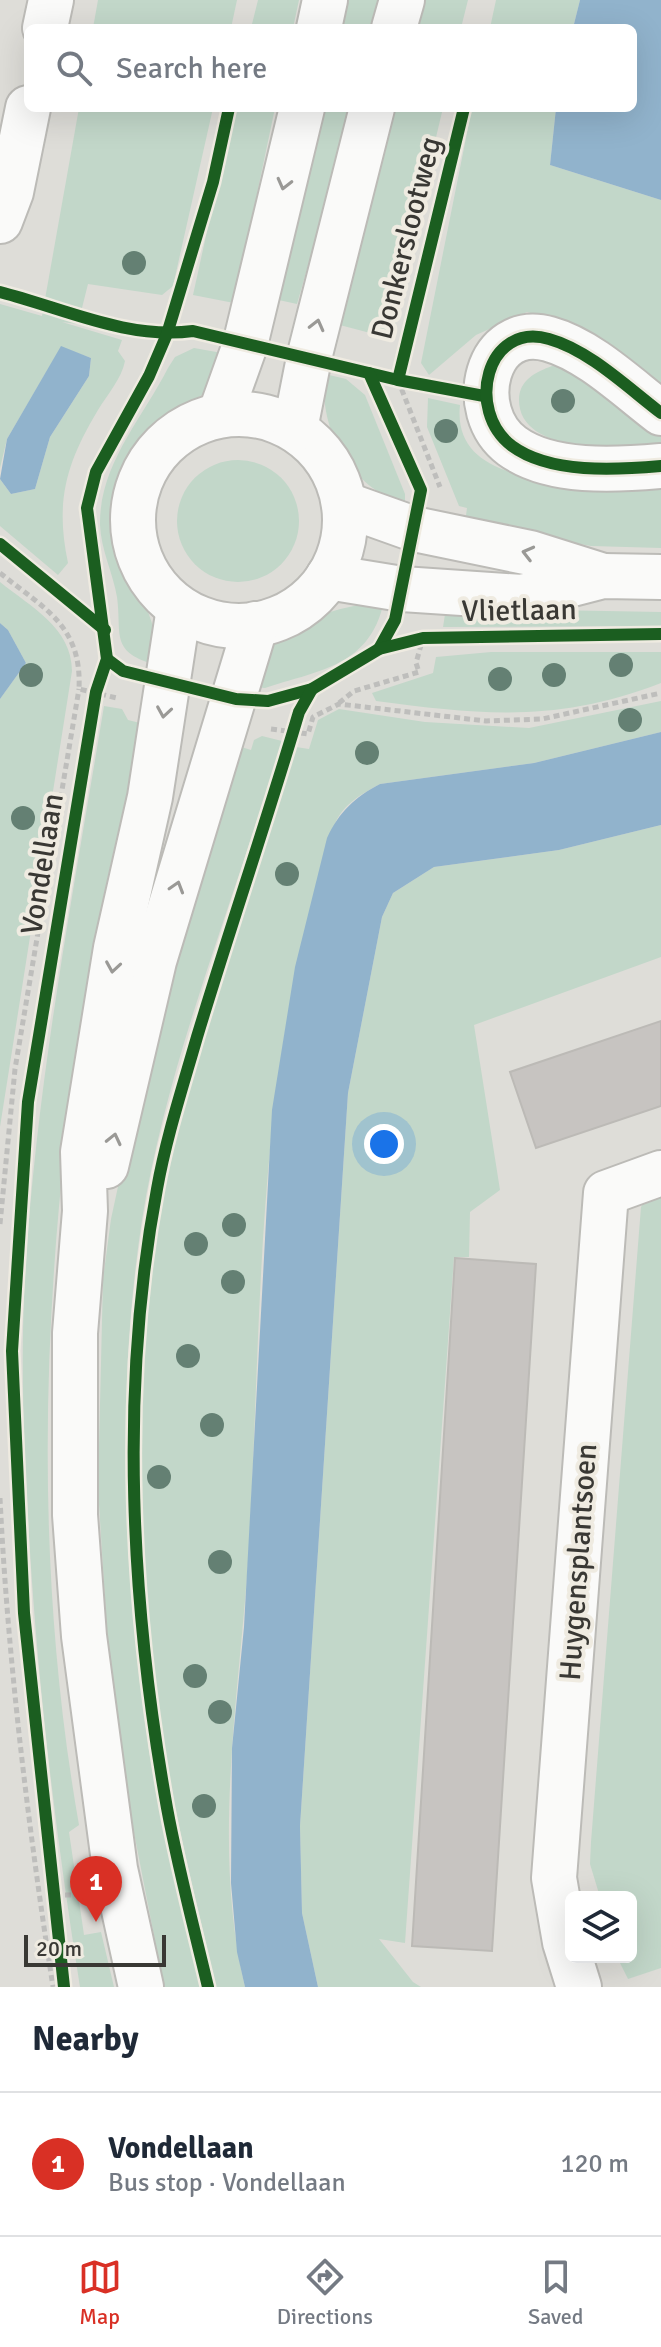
<!DOCTYPE html>
<html lang="en">
<head>
<meta charset="utf-8">
<style>
  :root { --surface:#fff; --page:#f2f2f3; --text:#1f2937; --muted:#747a83; --line:#e0e1e3; --accent:#d93025 }
  body { margin:0; font-family:Signika,sans-serif; background:var(--page); color:var(--text) }
  .controls { position:absolute; right:24px; bottom:24px; display:grid; overflow:hidden; border-radius:12px; box-shadow:0 8px 32px #0002 }
  .controls button { width:72px; height:72px; display:grid; place-items:center; padding:0; border:0; border-bottom:2px solid var(--line); background:var(--surface); color:var(--text); font:40px sans-serif }
  .scale { position:absolute; left:24px; bottom:20px; width:142px; box-sizing:border-box; padding-left:8px; border:4px solid #393834; border-top:0; font-size:22px; line-height:28px; white-space:nowrap; color:#393834; -webkit-text-stroke:6px #efebe1; paint-order:stroke }
  .you { position:absolute; left:384px; top:1144px; width:28px; height:28px; margin:-20px; border:6px solid #fff; border-radius:50%; background:#1a73e8; box-shadow:0 0 0 12px #1a73e833 }
  .badge { display:grid; place-items:center; width:52px; height:52px; border-radius:50%; background:var(--accent); color:#fff; font-size:26px; font-weight:700 }
  .pin { position:absolute; translate:-50% -66px; filter:drop-shadow(0 2px 4px #0008) }
  .pin::after { content:''; position:absolute; top:42px; width:28px; height:24px; background:inherit; clip-path:polygon(0 0,100% 0,50% 100%) }
  .list { margin:0; padding:0; list-style:none }
  h2 { display:flex; justify-content:space-between; align-items:center; height:104px; margin:0; padding:0 32px; font-size:34px }
  h2 small { font-size:26px; font-weight:400; color:var(--muted) }
  .list li { display:grid; grid-template-columns:52px 1fr auto; gap:24px; align-items:center; box-sizing:border-box; height:144px; padding:0 32px; border-top:2px solid var(--line) }
  .list b { display:block; font-size:30px; white-space:nowrap }
  .list p { margin:0; font-size:26px; white-space:nowrap; color:var(--muted) }
  .list em { font-size:26px; font-style:normal; color:var(--muted) }
  .icon { flex:none; width:44px; height:44px; fill:none; stroke:currentColor; stroke-width:2; stroke-linecap:round; stroke-linejoin:round }
  .map { position:relative; flex:none; width:661px; height:1987px; overflow:hidden }
  .search { position:absolute; background:var(--surface); box-shadow:0 8px 32px #0002; left:24px; right:24px; top:24px; height:88px; display:flex; align-items:center; gap:20px; box-sizing:border-box; padding:0 28px; border-radius:12px; color:var(--muted); font-size:30px }
  .sheet { height:248px; background:var(--surface) }
  nav { display:flex; justify-content:space-around; align-items:center; box-sizing:border-box; height:112px; border-top:2px solid var(--line); background:var(--surface); font-size:22px; color:var(--muted) }
  nav a { display:grid; justify-items:center; gap:4px }
  nav .on { color:var(--accent) }
  .map>svg:first-child { display:block }
  .green { fill:#c2d7c9 }
  .water { fill:#91b3cc }
  .building { fill:#c7c4c1; stroke:#bcbab6; stroke-width:2 }
  .lines { fill:none; stroke-linecap:round; stroke-linejoin:round }
  .minor-casing { stroke:#bcbbb7; stroke-width:48 }
  .path { stroke:#bebebc; stroke-width:5; stroke-dasharray:6 4; stroke-linecap:butt }
  .minor { stroke:#fafaf9; stroke-width:44 }
  .cycleway-casing { stroke:#efebe1; stroke-width:17 }
  .cycleway { stroke:#1b5e20; stroke-width:12 }
  .tree { fill:#648073 }
  .oneway { stroke:#9a9996 }
  .labels { text-anchor:middle; stroke-width:8; stroke-linejoin:round; paint-order:stroke }
  .street-label { font-size:30px; fill:#393834; stroke:#efebe1 }
</style>
</head>
<body>
<div class="map">
<svg width="661" height="1987" viewBox="0 0 661 1987">
  <rect width="100%" height="100%" fill="#deddd8"/>
  <g class="green">
    <polygon points="98,0 237,0 231,28 93,28"/>
    <polygon points="258,0 299,0 293,28 251,28"/>
    <polygon points="334,0 385,0 376,28 328,28"/>
    <polygon points="413,0 468,0 461,28 405,28"/>
    <polygon points="496,0 580,0 573,28 490,28"/>
    <path d="M79 108H213L173 286 162 295 88 284 78 324 62 322 122 340 118 351 125 361C122 378 107 395 98 410 66 463 55 502 68 563L58 575 0 526V479L11 494 35 489 50 437 89 376 91 358 61 347 7 439 0 468V304L42 316Z"/>
    <polygon points="234,108 275,108 234,303 193,295"/>
    <polygon points="310,108 353,108 297,304 274,299"/>
    <polygon points="383,108 443,108 410,246 393,339 336,324"/>
    <polygon points="472,108 556,108 550,165 661,200 661,393 567,324 527,312 476,335 429,375 421,363"/>
    <path d="M194 348 222 353C220 362 218 374 214 382 204 398 184 405 170 415 145 432 125 460 117 489 98 569 169 601 153 664 110 651 122 634 117 597 113 573 101 550 100 525 99 465 142 419 168 368L175 357Z"/>
    <path d="M552 366 564 367 661 430V452C624 449 519 455 519 400 519 380 536 372 552 366Z"/>
    <path d="M325 374 346 379 365 395 405 494V505C351 487 318 431 325 374Z"/>
    <path d="M428 398 460 405C450 498 603 480 661 481V548L591 546 465 523 467 508 459 506 427 427Z"/>
    <circle cx="238" cy="521" r="61"/>
    <path d="M0 582C31 607 72 628 72 671L0 1127V699L26 663 8 630 0 623Z"/>
    <path d="M366 604 382 609C366 667 316 671 265 688L255 687C260 676 264 662 270 651 288 623 335 608 366 604Z"/>
    <polygon points="446,608 661,612 661,626 443,627"/>
    <path d="M491 652H661V683C557 723 482 715 376 701L372 693 433 673 436 657Z"/>
    <path d="M661 701V732L534 763 380 784C363 793 342 805 335 824 325 848 320 876 313 901 256 1112 261 1332 249 1548 240 1692 211 1845 245 1987H216C196 1898 172 1809 160 1719 137 1545 131 1359 165 1186 195 1036 253 893 296 747L309 749 318 720 339 709 425 722 529 728Z"/>
    <path d="M104 706 122 709 128 720 144 724C124 810 101 896 87 984 43 1261 30 1547 79 1825L69 1832 84 1935 101 1932 114 1987H80C56 1837 38 1688 29 1536 24 1450 20 1364 25 1277 36 1085 73 895 104 706Z"/>
    <path d="M262 736 282 741C235 900 168 1057 142 1220 114 1403 124 1599 154 1781 166 1850 185 1919 201 1987H164L130 1812 107 1632 98 1488 103 1279 111 1219 127 1145 235 745 251 750 254 740Z"/>
    <polygon points="661,825 661,957 474,1025 500,1190 470,1212 469,1257 454,1257 405,1943 379,1939 413,1982 421,1987 318,1987 302,1913 300,1826 348,1093 382,917 393,893 434,867 559,850"/>
    <polygon points="661,1194 661,1968 628,1979 617,1957 631,1957 631,1897 600,1897 590,1864 591,1842 641,1207 646,1199"/>
  </g>
  <g class="water">
    <polygon points="580,0 661,0 661,200 550,165 556,108 633,108 633,28 573,28"/>
    <polygon points="61,346 91,358 89,376 50,437 35,489 11,494 0,479 7,439"/>
    <polygon points="0,623 8,630 26,663 0,699"/>
    <path d="M661 732V825L559 850 434 867 393 893 382 917 348 1093 300 1826 302 1913 318 1987H245L237 1952 231 1883 232 1748 244 1627 272 1110 295 967 327 838C339 812 355 797 380 784L534 763Z"/>
  </g>
  <g class="building">
    <polygon points="661,1021 661,1106 536,1148 510,1072"/>
    <polygon points="455,1258 536,1264 492,1951 412,1946"/>
  </g>
  <g class="lines">
    <defs>
      <g id="minor">
        <polyline points="45,28 51,0"/>
        <polyline points="319,28 325,0"/>
        <polyline points="394,28 402,0"/>
        <polyline points="0,221 11,192 28,108"/>
        <path d="M661 413C628 388 589 350 549 339 486 321 465 411 512 446 550 474 616 470 661 466"/>
        <circle cx="239" cy="520" r="106"/>
        <polyline points="220,415 245,345 302,108"/>
        <polyline points="295,429 309,358 372,108"/>
        <polyline points="344,504 414,529 530,553 603,576"/>
        <polyline points="328,577 402,589 522,597 603,576 661,577"/>
        <polyline points="106,1166 154,961 256,624"/>
        <polyline points="141,1987 115,1869 84,1636 75,1515 75,1333 85,1211 83,1152 116,948 150,797 179,608"/>
        <polyline points="579,1987 565,1942 554,1878 606,1193 661,1173"/>
      </g>
    </defs>
    <use href="#minor" class="minor-casing"/>
    <g class="path">
      <polyline points="398,380 440,487"/>
      <path d="M0 573C45 609 82 626 79 689L117 698"/>
      <polyline points="339,703 354,691 419,672 416,663 423,638"/>
      <polyline points="271,729 308,734 313,717 339,704 486,721 542,719 661,693"/>
      <polyline points="0,1224 15,1069 79,689"/>
      <path d="M0 1498C8 1662 28 1825 53 1987"/>
      <polyline points="55,1895 74,1895"/>
    </g>
    <use href="#minor" class="minor"/>
    <defs>
      <g id="cycleway">
        <path d="M0 292C63 308 128 340 193 331L398 380 484 396"/>
        <polyline points="369,373 421,490 395,620 379,649"/>
        <polyline points="398,380 464,108"/>
        <path d="M661 413C628 388 589 350 549 339 486 321 465 411 512 446 550 474 616 470 661 466"/>
        <polyline points="0,544 105,630"/>
        <polyline points="107,659 123,671 236,699 268,701 312,689 379,649 423,638 661,634"/>
        <polyline points="64,1987 24,1613 12,1351 28,1102 96,692 107,659 87,508 96,472 149,376 167,334 213,182 229,108"/>
        <path d="M208 1987C194 1928 178 1868 167 1808 131 1607 119 1390 157 1189 166 1138 183 1086 197 1037 230 928 267 820 299 712L312 689"/>
      </g>
    </defs>
    <use href="#cycleway" class="cycleway-casing"/>
    <use href="#cycleway" class="cycleway"/>
  </g>
  <g class="tree">
    <circle cx="134" cy="263" r="12"/>
    <circle cx="563" cy="401" r="12"/>
    <circle cx="446" cy="431" r="12"/>
    <circle cx="621" cy="665" r="12"/>
    <circle cx="31" cy="675" r="12"/>
    <circle cx="554" cy="675" r="12"/>
    <circle cx="500" cy="679" r="12"/>
    <circle cx="630" cy="720" r="12"/>
    <circle cx="367" cy="753" r="12"/>
    <circle cx="23" cy="818" r="12"/>
    <circle cx="287" cy="874" r="12"/>
    <circle cx="234" cy="1225" r="12"/>
    <circle cx="196" cy="1244" r="12"/>
    <circle cx="233" cy="1282" r="12"/>
    <circle cx="188" cy="1356" r="12"/>
    <circle cx="212" cy="1425" r="12"/>
    <circle cx="159" cy="1477" r="12"/>
    <circle cx="220" cy="1562" r="12"/>
    <circle cx="195" cy="1676" r="12"/>
    <circle cx="220" cy="1712" r="12"/>
    <circle cx="204" cy="1806" r="12"/>
  </g>
  <defs><path id="oneway-chevron" d="M-2-3.5L2.5 0L-2 3.5" fill="none" stroke-width="1.6" stroke-linecap="round" stroke-linejoin="round" transform="scale(2)"/></defs>
  <g class="oneway">
    <use href="#oneway-chevron" transform="translate(284 184) rotate(104)"/>
    <use href="#oneway-chevron" transform="translate(317 325) rotate(-76)"/>
    <use href="#oneway-chevron" transform="translate(528 553) rotate(-166)"/>
    <use href="#oneway-chevron" transform="translate(164 712) rotate(99)"/>
    <use href="#oneway-chevron" transform="translate(177 887) rotate(-73)"/>
    <use href="#oneway-chevron" transform="translate(113 967) rotate(99)"/>
    <use href="#oneway-chevron" transform="translate(114 1139) rotate(-77)"/>
  </g>
  <g class="labels">
    <g class="street-label">
      <text transform="translate(406 238) rotate(-76)" y="10">Donkerslootweg</text>
      <text transform="translate(519 610) rotate(-1)" y="10">Vlietlaan</text>
      <text transform="translate(42 864) rotate(-81)" y="10">Vondellaan</text>
      <text transform="translate(578 1562) rotate(-86)" y="10">Huygensplantsoen</text>
    </g>
  </g>
</svg>
<div class="controls">
<button><svg class="icon" aria-label="layers" viewBox="0 0 24 24"><path d="M12 4l9 5-9 5-9-5zM3 14l9 5 9-5"/></svg></button>
</div>
<div class="scale">20 m</div>
<div class="you"></div>
<div class="pin badge" style="left:96px;top:1922px">1</div>
<div class="search"><svg class="icon" aria-label="search" viewBox="0 0 24 24"><circle cx="10" cy="10" r="6"/><path d="M15 15l6 6"/></svg>Search here</div>
</div>
<section class="sheet">
<h2>Nearby<small></small></h2>
<ul class="list">
<li><span class="badge">1</span><div><b>Vondellaan</b><p>Bus stop · Vondellaan</p></div><em>120 m</em></li>
</ul>
</section>
<nav>
<a class="on"><svg class="icon" aria-label="map" viewBox="0 0 24 24"><path d="M3 6l6-2 6 2 6-2v14l-6 2-6-2-6 2zM9 4v14M15 6v14"/></svg>Map</a>
<a><svg class="icon" aria-label="directions" viewBox="0 0 24 24"><path d="M12 3l9 9-9 9-9-9zM9 14v-3h6M13 9l2 2-2 2"/></svg>Directions</a>
<a><svg class="icon" aria-label="saved" viewBox="0 0 24 24"><path d="M7 4h10v16l-5-4-5 4z"/></svg>Saved</a>
</nav>
</body>
</html>
